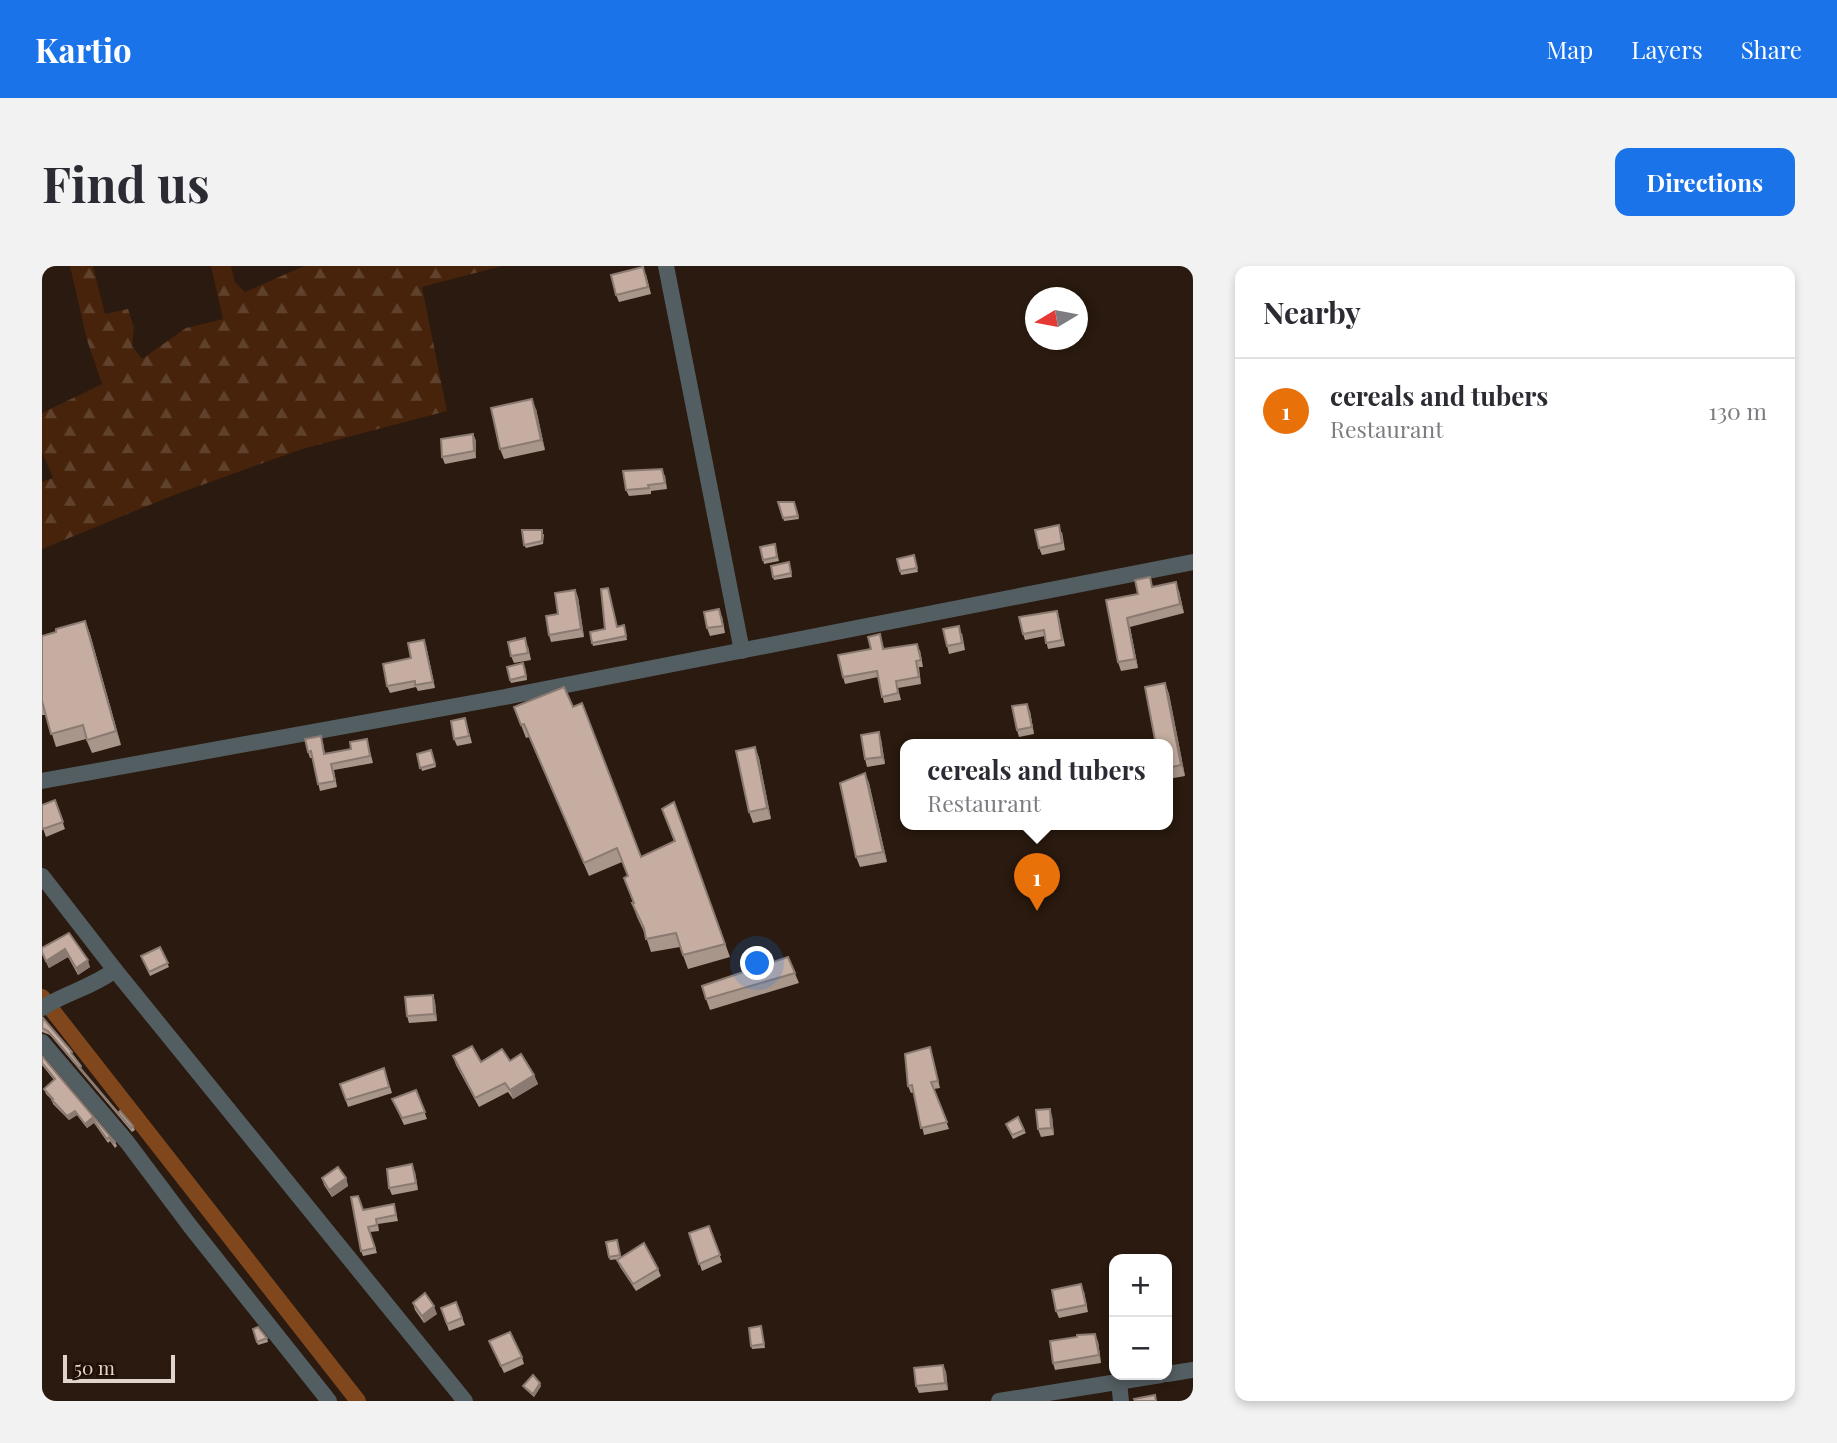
<!DOCTYPE html>
<html lang="en">
<head>
<meta charset="utf-8">
<style>
  :root { --surface:#fff; --page:#f2f2f3; --text:#2b2b33; --muted:#7c7c81; --line:#e1e1e2; --accent:#1a73e8 }
  body { margin:0; font-family:"Playfair Display",serif; background:var(--page); color:var(--text) }
  .controls { position:absolute; right:21px; bottom:21px; display:grid; overflow:hidden; border-radius:14px; box-shadow:0 4px 10px #0003 }
  .controls button { width:63px; height:63px; display:grid; place-items:center; padding:0; border:0; border-bottom:2px solid var(--line); background:var(--surface); color:var(--text); font:35px sans-serif }
  .compass { position:absolute; left:983px; top:21px; width:63px; height:63px; border-radius:50%; background:var(--surface); box-shadow:0 4px 10px #0003; rotate:260deg }
  .scale { position:absolute; left:21px; bottom:18px; width:112px; box-sizing:border-box; padding-left:7px; border:4px solid #e0d4cd; border-top:0; font-size:19px; line-height:24px; white-space:nowrap; color:#e0d4cd; -webkit-text-stroke:5px #201006; paint-order:stroke }
  .you { position:absolute; left:716px; top:698px; width:24px; height:24px; margin:-18px; border:5px solid #fff; border-radius:50%; background:#1a73e8; box-shadow:0 0 0 10px #1a73e833 }
  .badge { display:grid; place-items:center; width:46px; height:46px; border-radius:50%; background:var(--accent); color:#fff; font-size:23px; font-weight:700 }
  .pin { position:absolute; translate:-50% -58px; filter:drop-shadow(0 2px 4px #0008) }
  .pin::after { content:''; position:absolute; top:37px; width:24px; height:21px; background:inherit; clip-path:polygon(0 0,100% 0,50% 100%) }
  .popup { position:absolute; left:858px; top:473px; width:273px; height:91px; box-sizing:border-box; display:grid; place-content:center; border-radius:14px; background:var(--surface); filter:drop-shadow(0 2px 5px #0005); font-size:23px; white-space:nowrap; color:var(--muted) }
  .popup b { font-size:26px; color:var(--text) }
  .popup::after { content:''; position:absolute; left:50%; top:100%; margin-left:-14px; border:14px solid transparent; border-top-color:var(--surface) }
  .list { margin:0; padding:0; list-style:none }
  h2 { display:flex; justify-content:space-between; align-items:center; height:91px; margin:0; padding:0 28px; font-size:30px }
  h2 small { font-size:23px; font-weight:400; color:var(--muted) }
  .list li { display:grid; grid-template-columns:46px 1fr auto; gap:21px; align-items:center; box-sizing:border-box; height:105px; padding:0 28px; border-top:2px solid var(--line) }
  .list b { display:block; font-size:26px; white-space:nowrap }
  .list p { margin:0; font-size:23px; white-space:nowrap; color:var(--muted) }
  .list em { font-size:23px; font-style:normal; color:var(--muted) }
  .map { position:relative; flex:none; width:1151px; height:1135px; overflow:hidden; border-radius:14px }
  header { display:flex; align-items:center; gap:42px; box-sizing:border-box; height:98px; padding:0 35px; background:var(--accent); color:#fff }
  header strong { font-size:33px }
  nav { display:flex; gap:38px; margin-inline-start:auto; font-size:24px }
  .intro { display:flex; align-items:center; justify-content:space-between; box-sizing:border-box; height:168px; padding:0 42px }
  h1 { margin:0; font-size:49px }
  .button { padding:18px 32px; border-radius:14px; background:var(--accent); color:#fff; font-size:24px; font-weight:700 }
  main { display:flex; gap:42px; padding:0 42px }
  aside { flex:1; background:var(--surface); border-radius:14px; box-shadow:0 4px 10px #0003 }
  .map>svg:first-child { display:block }
  .forest { fill:url(#forest-firs) }
  .lines { fill:none; stroke-linecap:round; stroke-linejoin:round }
  .canal { stroke:#80471d; stroke-width:16 }
  .minor { stroke:#535e62; stroke-width:16 }
  .wall { fill:#a9968a }
  .shaded-wall { fill:#8a7a71 }
  .building { fill:#c5aea1; stroke:#8a7a71; stroke-width:2 }
</style>
</head>
<body>
<header>
<strong>Kartio</strong>
<nav><a>Map</a><a>Layers</a><a>Share</a></nav>
</header>
<div class="intro"><h1>Find us</h1><a class="button">Directions</a></div>
<main>
<div class="map">
<svg width="1151" height="1135" viewBox="0 0 1151 1135">
  <defs>
    <pattern id="forest-firs" width="22" height="20" patternUnits="userSpaceOnUse" patternTransform="scale(1.75)"><rect width="22" height="20" fill="#46230a"/><path d="M5 1l3.5 6h-7zM16 11l3.5 6h-7z" fill="#60422c"/></pattern>
  </defs>
  <rect width="100%" height="100%" fill="#2a1a0f"/>
  <polygon class="forest" points="28,0 51,0 63,48 86,43 92,62 90,80 100,93 144,62 181,53 169,0 189,0 193,16 203,26 262,0 460,0 380,21 405,145 260,183 132,229 0,283 0,216 11,212 0,186 0,147 60,118 45,74"/>
  <g class="lines">
    <polyline class="canal" points="0,731 316,1135"/>
    <g class="minor">
      <polyline points="624,0 700,385"/>
      <polyline points="0,515 463,431 1151,296"/>
      <polyline points="0,610 73,704 423,1135"/>
      <path d="M0 742C25 726 49 722 73 704"/>
      <polyline points="0,776 85,876 148,960 287,1135"/>
      <polyline points="1125,1108 1151,1104"/>
      <polyline points="1077,1116 1079,1135"/>
      <polyline points="957,1135 1119,1109"/>
    </g>
  </g>
  <g class="wall">
    <polygon points="604,8 609,28 577,36 574,29"/>
    <polygon points="494,143 503,184 462,193 458,183"/>
    <polygon points="431,168 434,175 434,192 403,198 400,191"/>
    <polygon points="623,209 625,223 609,225 609,228 587,230 584,224"/>
    <polygon points="736,236 752,236 757,253 742,255"/>
    <polygon points="1020,266 1023,284 1000,289 997,282"/>
    <polygon points="502,268 501,278 484,282 482,279"/>
    <polygon points="733,278 737,295 722,298 721,294"/>
    <polygon points="872,289 876,306 859,309 858,305"/>
    <polygon points="748,300 750,311 732,314 731,311"/>
    <polygon points="1111,321 1137,325 1142,347 1088,361 1096,402 1079,405 1076,396 1064,334 1096,328"/>
    <polygon points="533,324 536,331 542,371 509,376 507,369 516,348"/>
    <polygon points="680,350 683,367 668,370 665,362"/>
    <polygon points="1017,351 1023,380 1006,383 1003,370 983,374 981,368"/>
    <polygon points="43,355 48,368 79,479 50,487 44,473 14,481 4,449 0,449 0,370 14,366"/>
    <polygon points="576,361 583,363 585,374 551,380 550,377"/>
    <polygon points="920,367 923,384 907,388 905,380"/>
    <polygon points="838,368 842,383 878,384 881,401 877,401 879,418 856,422 859,434 842,437 836,411 803,418 801,411 829,383"/>
    <polygon points="384,380 393,422 376,425 374,421 348,427 345,420"/>
    <polygon points="486,380 489,394 472,397 469,390"/>
    <polygon points="483,401 485,414 469,417 468,414"/>
    <polygon points="1123,417 1127,428 1143,510 1126,513 1126,479"/>
    <polygon points="472,441 531,441 599,591 632,575 620,543 632,536 688,691 646,703 638,681 609,686 603,668 595,651 590,637 591,637 586,610 580,596 547,610 487,471 484,472"/>
    <polygon points="988,445 992,468 977,471 975,464"/>
    <polygon points="423,452 430,477 415,480 412,473"/>
    <polygon points="325,473 331,497 292,504 295,521 278,525 270,492 268,492 266,486 281,477 283,488 309,483"/>
    <polygon points="839,473 843,498 825,501 823,493"/>
    <polygon points="713,481 717,492 729,553 711,557 707,546"/>
    <polygon points="389,484 394,501 380,505 375,488"/>
    <polygon points="823,507 827,517 845,596 818,601 814,591"/>
    <polygon points="13,534 23,563 4,571 0,560"/>
    <polygon points="27,667 48,701 36,709 26,691 7,702 0,688 0,682"/>
    <polygon points="118,681 127,701 108,710 99,690"/>
    <polygon points="746,691 757,717 668,744 664,733"/>
    <polygon points="391,729 393,736 395,755 367,757 365,750"/>
    <polygon points="0,753 32,790 41,805 76,847 91,860 93,864 90,866 8,769 0,766"/>
    <polygon points="890,788 898,822 892,823 907,863 882,869 872,826 869,827 866,820"/>
    <polygon points="0,790 73,876 75,880 73,882 68,875 66,877 52,857 45,862 35,849 27,854 11,838 10,834 4,828 2,823 12,814 0,799"/>
    <polygon points="411,790 439,796 468,795 492,809 496,818 471,833 466,826 437,841 414,799"/>
    <polygon points="342,802 350,827 306,841 298,818"/>
    <polygon points="374,824 385,853 362,859 350,833"/>
    <polygon points="1010,850 1012,869 999,871 996,863"/>
    <polygon points="965,861 982,864 984,867 971,873"/>
    <polygon points="373,906 376,924 350,929 347,922"/>
    <polygon points="280,912 304,912 306,920 290,931 282,919"/>
    <polygon points="352,938 356,955 336,958 337,965 328,966 335,987 321,990 319,985 321,944"/>
    <polygon points="667,960 680,996 660,1005 647,967"/>
    <polygon points="576,977 579,991 616,1003 619,1010 594,1025 578,1001 575,994 577,993 568,994 567,991"/>
    <polygon points="1042,1025 1046,1046 1017,1052 1014,1045"/>
    <polygon points="414,1036 423,1059 407,1065 399,1042"/>
    <polygon points="371,1037 395,1048 382,1057 373,1044"/>
    <polygon points="719,1060 723,1082 710,1083 709,1080"/>
    <polygon points="211,1063 225,1072 226,1076 216,1079"/>
    <polygon points="447,1075 480,1091 482,1098 462,1107"/>
    <polygon points="1056,1075 1059,1097 1013,1104 1011,1097"/>
    <polygon points="901,1099 904,1106 906,1124 877,1127 874,1120"/>
    <polygon points="481,1120 499,1120 492,1131 483,1123"/>
  </g>
  <g class="shaded-wall">
    <polygon points="490,133 494,143 503,184 499,174"/>
    <polygon points="431,168 434,175 434,192 432,185"/>
    <polygon points="1134,316 1137,325 1142,347 1138,338"/>
    <polygon points="533,324 536,331 542,371 539,363"/>
    <polygon points="1085,352 1088,361 1096,402 1093,393"/>
    <polygon points="43,355 48,368 79,479 74,465"/>
    <polygon points="382,374 384,380 393,422 391,416"/>
    <polygon points="1123,417 1127,428 1143,510 1139,499"/>
    <polygon points="985,438 988,445 992,468 990,461"/>
    <polygon points="837,466 839,473 843,498 840,491"/>
    <polygon points="713,481 717,492 729,553 725,542"/>
    <polygon points="823,507 827,517 845,596 841,586"/>
    <polygon points="23,683 26,691 7,702 4,695"/>
    <polygon points="46,694 48,701 36,709 34,702"/>
    <polygon points="391,729 393,736 395,755 392,748"/>
    <polygon points="492,809 496,818 471,833 468,824"/>
    <polygon points="1008,843 1010,850 1012,869 1009,862"/>
    <polygon points="33,845 35,849 27,854 25,850"/>
    <polygon points="50,852 52,857 45,862 43,858"/>
    <polygon points="370,898 373,906 376,924 374,917"/>
    <polygon points="304,912 306,920 290,931 287,924"/>
    <polygon points="392,1040 395,1048 382,1057 380,1050"/>
    <polygon points="1053,1068 1056,1075 1059,1097 1057,1089"/>
    <polygon points="901,1099 904,1106 906,1124 903,1117"/>
    <polygon points="498,1117 499,1120 492,1131 491,1128"/>
  </g>
  <g class="building">
    <polygon points="601,1 606,21 574,29 569,9"/>
    <polygon points="490,133 499,174 458,183 449,142"/>
    <polygon points="431,168 432,185 400,191 399,173"/>
    <polygon points="620,203 623,217 606,219 607,222 584,224 581,205"/>
    <polygon points="736,236 752,236 756,250 741,252"/>
    <polygon points="1017,259 1020,277 997,282 993,264"/>
    <polygon points="480,264 500,264 500,275 482,279"/>
    <polygon points="733,278 735,291 721,294 718,281"/>
    <polygon points="872,289 875,302 858,305 855,293"/>
    <polygon points="747,296 749,307 731,311 729,300"/>
    <polygon points="1108,311 1110,321 1134,316 1138,338 1085,352 1093,393 1076,396 1064,334 1096,328 1093,314"/>
    <polygon points="566,322 575,361 582,359 584,370 550,377 548,366 563,363 559,323"/>
    <polygon points="533,324 539,363 507,369 504,350 516,348 513,327"/>
    <polygon points="677,343 681,360 665,362 662,346"/>
    <polygon points="1015,345 1020,374 1004,377 1002,364 981,368 977,351"/>
    <polygon points="43,355 74,465 45,474 41,459 9,468 0,435 0,370 14,366 14,363"/>
    <polygon points="917,360 920,377 905,380 901,363"/>
    <polygon points="838,368 841,383 875,378 879,394 874,395 877,411 854,415 856,427 840,431 835,405 801,411 796,389 829,383 826,371"/>
    <polygon points="483,372 486,387 469,390 466,376"/>
    <polygon points="382,374 391,416 373,419 373,415 345,420 341,398 369,392 366,377"/>
    <polygon points="481,397 484,410 468,414 465,401"/>
    <polygon points="1123,417 1139,499 1126,502 1126,479 1114,479 1103,421"/>
    <polygon points="522,421 531,441 540,437 599,591 633,575 620,543 632,536 683,678 641,689 634,667 604,673 602,662 590,637 592,637 582,612 586,610 575,582 542,597 482,458 479,459 472,441"/>
    <polygon points="985,438 990,461 975,464 970,440"/>
    <polygon points="423,452 427,470 412,473 409,455"/>
    <polygon points="837,466 840,491 823,493 819,469"/>
    <polygon points="279,470 282,488 309,483 308,476 325,473 328,490 289,498 293,515 276,518 269,485 266,486 263,473"/>
    <polygon points="713,481 725,542 707,546 694,485"/>
    <polygon points="389,484 393,498 378,502 375,488"/>
    <polygon points="823,507 841,586 814,591 798,517"/>
    <polygon points="13,534 21,556 1,563 0,560 0,539"/>
    <polygon points="27,667 46,694 34,702 23,683 4,695 0,686 0,682"/>
    <polygon points="118,681 126,697 107,706 99,690"/>
    <polygon points="746,691 753,707 664,733 660,720"/>
    <polygon points="391,729 392,748 365,750 363,731"/>
    <polygon points="1,752 30,786 29,787 39,800 38,802 76,847 78,845 91,860 89,862 6,765 0,762"/>
    <polygon points="430,780 439,796 460,783 468,795 479,788 492,809 468,824 463,817 433,832 411,790"/>
    <polygon points="888,781 896,815 889,816 905,856 879,862 870,819 866,820 863,788"/>
    <polygon points="0,790 73,876 71,877 67,871 65,873 50,852 43,858 33,845 25,850 10,834 11,833 2,823 13,813 0,797"/>
    <polygon points="342,802 347,821 304,834 298,818"/>
    <polygon points="374,824 383,846 360,852 350,833"/>
    <polygon points="1008,843 1009,862 996,863 994,844"/>
    <polygon points="976,851 982,864 970,869 964,858"/>
    <polygon points="370,898 374,917 347,922 345,903"/>
    <polygon points="296,901 304,912 287,924 280,912"/>
    <polygon points="316,930 321,944 352,938 354,949 334,953 335,959 326,961 333,982 319,985 309,931"/>
    <polygon points="667,960 678,989 657,998 647,967"/>
    <polygon points="575,974 578,989 567,991 564,976"/>
    <polygon points="602,977 616,1003 591,1018 575,994"/>
    <polygon points="1039,1018 1044,1039 1014,1045 1010,1024"/>
    <polygon points="383,1027 392,1040 380,1050 371,1037"/>
    <polygon points="414,1036 420,1052 405,1058 399,1042"/>
    <polygon points="719,1060 722,1078 709,1080 707,1062"/>
    <polygon points="216,1061 225,1072 215,1076 211,1063"/>
    <polygon points="468,1066 480,1091 459,1100 447,1075"/>
    <polygon points="1053,1068 1057,1089 1011,1097 1008,1075 1035,1071 1035,1069"/>
    <polygon points="901,1099 903,1117 874,1120 872,1102"/>
    <polygon points="491,1109 498,1117 491,1128 481,1120"/>
    <polygon points="1113,1129 1114,1135 1093,1135 1092,1133"/>
  </g>
</svg>
<div class="controls">
<button>+</button>
<button>−</button>
</div>
<svg class="compass" viewBox="-18 -18 36 36"><path d="M0-13l5 13h-10z" fill="#e53935"/><path d="M0 13l5-13h-10z" fill="#7c7c81"/></svg>
<div class="scale">50 m</div>
<div class="you"></div>
<div class="pin badge" style="left:995px;top:645px;background:#e8710a">1</div>
<div class="popup"><b>cereals and tubers</b>Restaurant</div>
</div>
<aside>
<h2>Nearby<small></small></h2>
<ul class="list">
<li><span class="badge" style="background:#e8710a">1</span><div><b>cereals and tubers</b><p>Restaurant</p></div><em>130 m</em></li>
</ul>
</aside>
</main>
</body>
</html>
